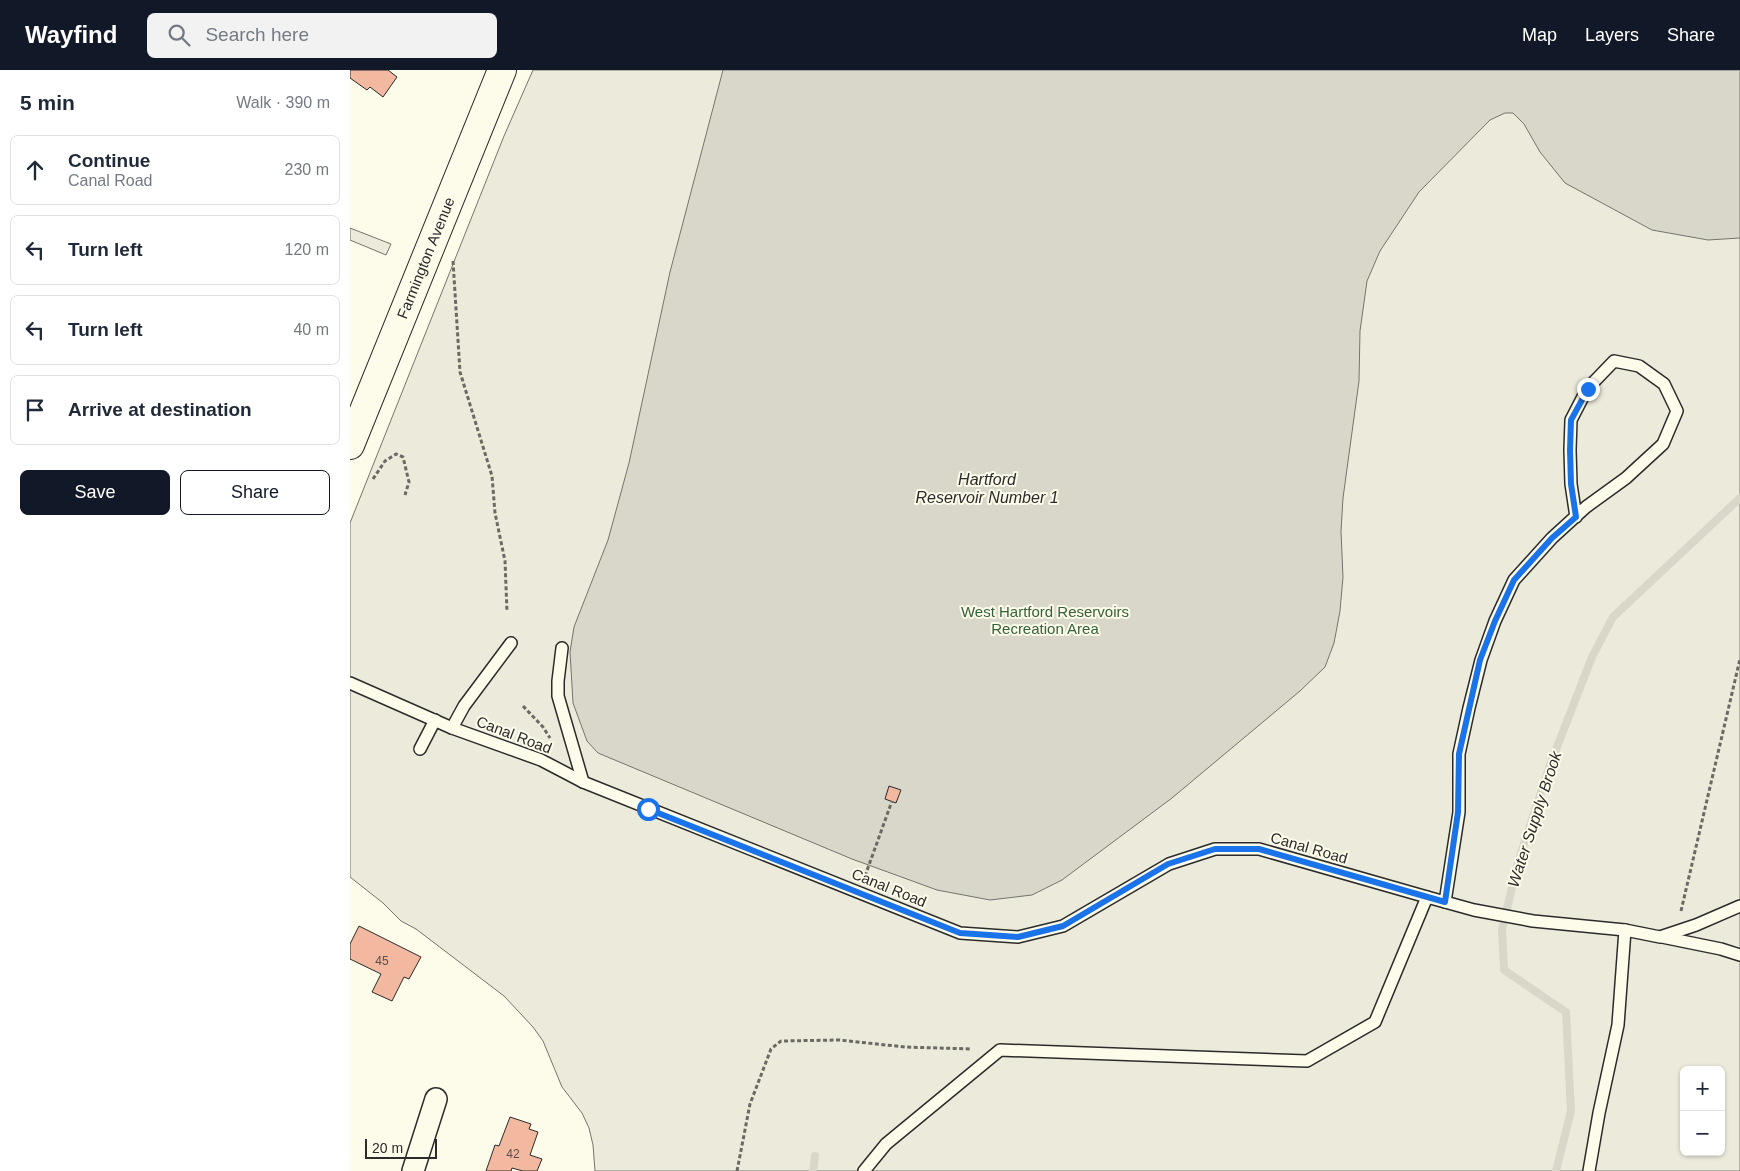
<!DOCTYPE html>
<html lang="en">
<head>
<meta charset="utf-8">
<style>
  :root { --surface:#fff; --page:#f2f2f3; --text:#1f2937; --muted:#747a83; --line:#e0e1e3; --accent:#111827 }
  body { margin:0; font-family:Helvetica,sans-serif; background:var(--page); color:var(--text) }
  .controls { position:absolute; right:15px; bottom:15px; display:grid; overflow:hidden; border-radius:8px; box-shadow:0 1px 4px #0004 }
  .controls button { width:45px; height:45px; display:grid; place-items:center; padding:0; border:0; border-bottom:1px solid var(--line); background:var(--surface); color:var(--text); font:25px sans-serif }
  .scale { position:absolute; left:15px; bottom:12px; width:72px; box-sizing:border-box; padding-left:5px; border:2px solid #2b2b2b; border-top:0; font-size:14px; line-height:18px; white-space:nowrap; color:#2b2b2b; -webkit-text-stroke:4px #fdfbea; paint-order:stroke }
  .stop { position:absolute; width:15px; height:15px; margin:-11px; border:4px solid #1a73e8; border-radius:50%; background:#fff }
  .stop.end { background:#1a73e8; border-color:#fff; box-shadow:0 1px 5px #0008 }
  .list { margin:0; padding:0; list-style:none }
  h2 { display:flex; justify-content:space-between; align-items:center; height:65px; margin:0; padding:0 20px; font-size:21px }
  h2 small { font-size:16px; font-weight:400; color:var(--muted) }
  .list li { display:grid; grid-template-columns:32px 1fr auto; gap:15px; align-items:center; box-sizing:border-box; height:70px; margin:0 10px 10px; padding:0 10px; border:1px solid var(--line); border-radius:8px }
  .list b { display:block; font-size:19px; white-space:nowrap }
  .list p { margin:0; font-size:16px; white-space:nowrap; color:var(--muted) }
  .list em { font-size:16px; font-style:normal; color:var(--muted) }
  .actions { display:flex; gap:10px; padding:15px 20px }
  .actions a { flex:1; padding:11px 0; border:1px solid var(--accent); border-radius:8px; text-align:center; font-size:18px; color:var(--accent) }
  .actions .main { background:var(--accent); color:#fff }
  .icon { flex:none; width:28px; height:28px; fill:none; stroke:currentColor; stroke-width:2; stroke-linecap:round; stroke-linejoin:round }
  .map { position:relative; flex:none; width:1390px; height:1101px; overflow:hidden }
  header { display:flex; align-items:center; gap:30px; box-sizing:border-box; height:70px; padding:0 25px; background:var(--accent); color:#fff }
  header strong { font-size:24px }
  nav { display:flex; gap:28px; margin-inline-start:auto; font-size:18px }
  .search { width:350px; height:45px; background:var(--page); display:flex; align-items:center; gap:12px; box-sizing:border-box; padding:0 18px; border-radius:8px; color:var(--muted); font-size:19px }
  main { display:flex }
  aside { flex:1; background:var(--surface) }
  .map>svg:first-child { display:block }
  .green { fill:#ecebdb; stroke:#74746e; fill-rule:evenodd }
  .water { fill:#d8d7c9; stroke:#74746e }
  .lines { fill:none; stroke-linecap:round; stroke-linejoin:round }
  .stream { stroke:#d8d7c9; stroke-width:8 }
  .building { fill:#f2b8a0; stroke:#2b2b2b }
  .service-casing { stroke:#2b2b2b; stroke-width:14 }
  .minor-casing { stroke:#2b2b2b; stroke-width:24 }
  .primary-casing { stroke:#2b2b2b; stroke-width:30 }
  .path { stroke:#6a6964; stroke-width:3; stroke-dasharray:4 2.5; stroke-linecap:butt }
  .service { stroke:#fdfbea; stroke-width:11 }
  .minor { stroke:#fdfbea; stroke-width:21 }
  .primary { stroke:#fdfbea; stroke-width:28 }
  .route { stroke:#1a73e8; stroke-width:6 }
  .labels { text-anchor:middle; stroke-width:4; stroke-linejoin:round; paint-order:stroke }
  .number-label { font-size:12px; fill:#5d4e48 }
  .street-label { font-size:15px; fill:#2b2b2b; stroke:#fdfbea }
  .park-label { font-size:15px; fill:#34623c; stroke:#fdfbea }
  .water-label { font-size:16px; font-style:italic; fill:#2b2b2b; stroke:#fdfbea }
</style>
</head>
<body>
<header>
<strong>Wayfind</strong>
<div class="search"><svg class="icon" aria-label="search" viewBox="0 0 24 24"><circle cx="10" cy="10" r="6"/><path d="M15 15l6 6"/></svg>Search here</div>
<nav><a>Map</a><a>Layers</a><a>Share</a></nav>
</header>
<main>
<aside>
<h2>5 min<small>Walk · 390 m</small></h2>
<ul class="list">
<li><svg class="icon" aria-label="ahead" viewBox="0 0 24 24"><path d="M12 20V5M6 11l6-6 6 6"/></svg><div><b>Continue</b><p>Canal Road</p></div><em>230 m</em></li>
<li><svg class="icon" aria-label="left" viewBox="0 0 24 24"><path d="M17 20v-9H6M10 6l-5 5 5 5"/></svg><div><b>Turn left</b></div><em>120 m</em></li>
<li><svg class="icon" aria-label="left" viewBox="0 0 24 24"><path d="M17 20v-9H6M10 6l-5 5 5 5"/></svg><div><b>Turn left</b></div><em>40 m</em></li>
<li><svg class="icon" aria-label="arrive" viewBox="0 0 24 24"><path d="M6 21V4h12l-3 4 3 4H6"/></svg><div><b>Arrive at destination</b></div></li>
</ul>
<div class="actions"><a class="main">Save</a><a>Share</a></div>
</aside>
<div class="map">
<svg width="1390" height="1101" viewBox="0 0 1390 1101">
  <rect width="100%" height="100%" fill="#fdfbea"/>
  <g class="green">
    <path d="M183 0H1390V1101H245L243 1075 239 1058 232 1043 212 1017 193 971 183 957 154 926 66 859 51 851 33 833 0 807V453L154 66ZM1334 1000H1371V1082H1334Z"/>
    <polygon points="0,158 41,174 36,185 0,170"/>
  </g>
  <polygon class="water" points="373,0 1390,0 1390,168 1358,170 1302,160 1215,113 1190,82 1174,54 1163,43 1155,43 1140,50 1069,122 1030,181 1017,211 1010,261 1009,311 993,428 991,461 993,507 990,541 984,573 975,597 950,621 822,728 712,810 682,825 640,830 587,820 502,789 248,683 237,671 223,633 220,582 224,557 258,470 279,393 320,202"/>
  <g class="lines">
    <g class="stream">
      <polyline points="463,1101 465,1086"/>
      <polyline points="1206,1101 1221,1041 1216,942 1154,900 1152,859 1169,789 1200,695 1242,587 1263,547 1390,428"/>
    </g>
  </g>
  <g class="building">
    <polygon points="0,0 38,0 47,7 33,27 20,17 17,20 0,8"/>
    <polygon points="539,716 551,720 546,733 535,729"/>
    <polygon points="9,856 71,887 59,909 54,907 42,931 22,922 31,904 0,889 0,874"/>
    <polygon points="160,1047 181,1054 179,1059 188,1062 180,1085 192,1089 187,1101 173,1101 162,1098 161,1101 136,1101 145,1075 149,1076"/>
  </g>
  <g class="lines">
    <defs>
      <g id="service">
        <polyline points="212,578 208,611 208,626 233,712"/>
        <polyline points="0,613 102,658 191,690 233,712 610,863 668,867 713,856 819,794 865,779 909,779 1077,827"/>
        <polyline points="102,658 114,636 161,573"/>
        <polyline points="70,679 85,650"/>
        <polyline points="1095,832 1109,742 1109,684 1119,638 1131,590 1145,551 1164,510 1202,468 1236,437 1276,408 1313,374 1327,341 1314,314 1289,296 1264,291 1237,319 1221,350 1220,380 1221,414 1226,447"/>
        <polyline points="1312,867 1371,879 1390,885"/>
        <polyline points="514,1101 536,1074 650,980 957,991 1025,952 1077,827 1124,840 1183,851 1275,860 1310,867 1346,855 1390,836"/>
        <polyline points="1239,1101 1249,1043 1268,955 1275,860"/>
      </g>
      <polyline id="minor" points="63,1101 86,1029"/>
      <polyline id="primary" points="0,375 152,0"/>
    </defs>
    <use href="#service" class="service-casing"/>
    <use href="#minor" class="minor-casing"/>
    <use href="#primary" class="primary-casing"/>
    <g class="path">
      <polyline points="103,191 110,302 142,406 145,443 155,491 157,542"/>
      <polyline points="23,409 35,391 46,384 53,387 59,412 55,425"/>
      <polyline points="173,636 193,657 200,668"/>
      <polyline points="515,806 542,731"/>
      <polyline points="1331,841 1390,589"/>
      <polyline points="387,1101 400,1034 421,979 431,971 489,970 555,977 622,979"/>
    </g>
    <use href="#service" class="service"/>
    <use href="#minor" class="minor"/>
    <use href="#primary" class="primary"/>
  </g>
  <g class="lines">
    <polyline class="route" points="298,739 610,863 668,867 713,856 818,794 865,779 909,779 1095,832 1108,742 1109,684 1130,590 1145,551 1164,510 1202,468 1226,447 1221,414 1220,380 1221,350 1238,319"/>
  </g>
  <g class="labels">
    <g class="number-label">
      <text x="32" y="895">45</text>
      <text x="163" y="1088">42</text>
    </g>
    <g class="street-label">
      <text transform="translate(76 188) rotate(-68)" y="5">Farmington Avenue</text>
      <text transform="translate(164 665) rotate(21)" y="5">Canal Road</text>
      <text transform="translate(959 778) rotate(16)" y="5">Canal Road</text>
      <text transform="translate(539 818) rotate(22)" y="5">Canal Road</text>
    </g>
    <g class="park-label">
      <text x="695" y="547">West Hartford Reservoirs<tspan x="695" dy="17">Recreation Area</tspan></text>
    </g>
    <g class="water-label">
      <text x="637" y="415">Hartford<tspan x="637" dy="18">Reservoir Number 1</tspan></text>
      <text transform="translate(1184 749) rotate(-72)" y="6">Water Supply Brook</text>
    </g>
  </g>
</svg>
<div class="controls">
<button>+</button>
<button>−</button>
</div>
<div class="scale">20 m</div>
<div class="stop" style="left:298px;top:739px"></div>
<div class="stop end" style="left:1238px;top:319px"></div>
</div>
</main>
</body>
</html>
